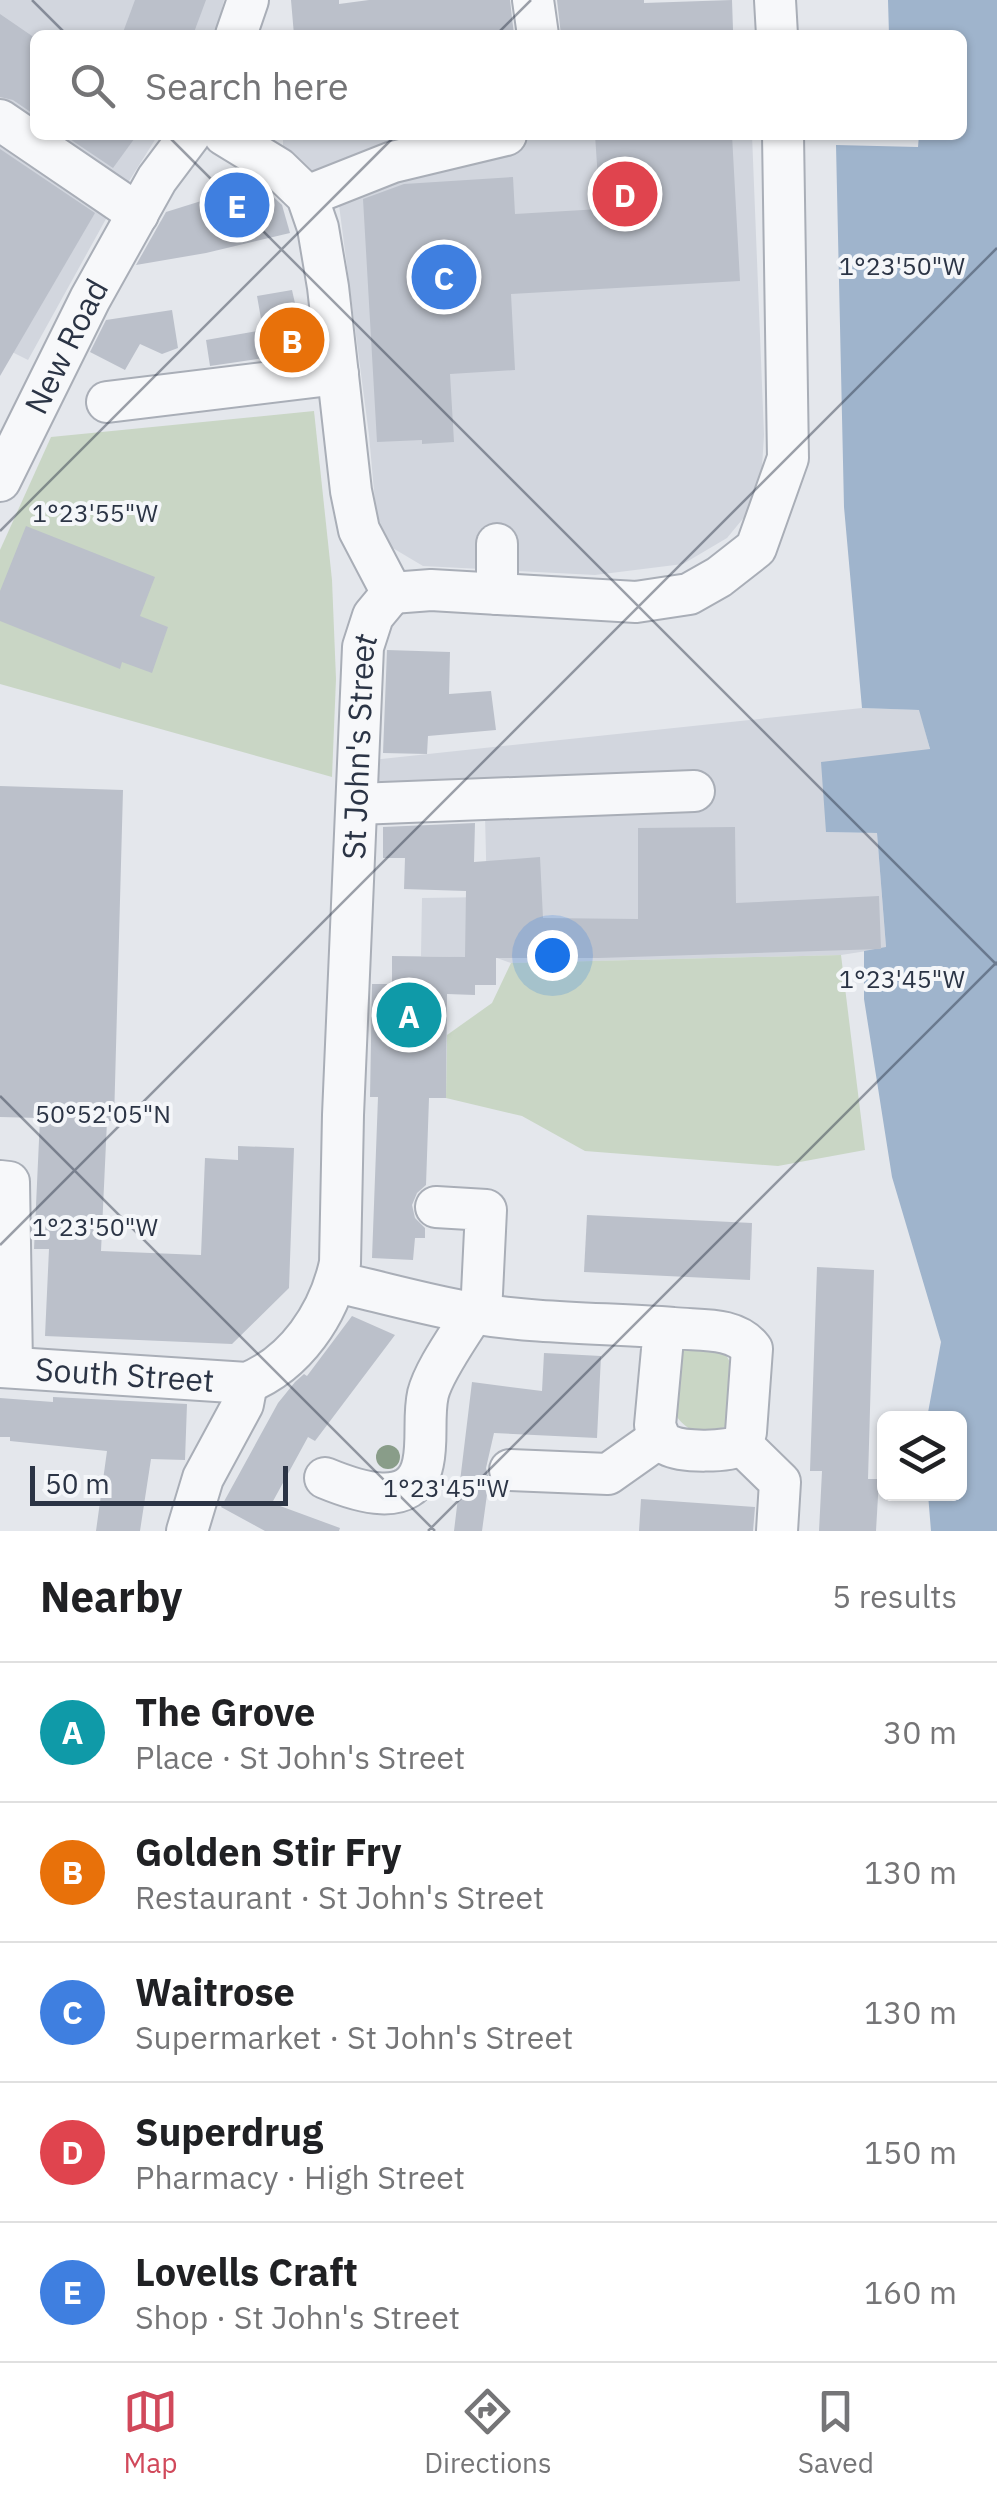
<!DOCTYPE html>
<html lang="en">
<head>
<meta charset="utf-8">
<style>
  :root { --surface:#fff; --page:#f2f2f2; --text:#202124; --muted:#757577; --line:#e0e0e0; --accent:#d1495b }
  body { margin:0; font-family:"IBM Plex Sans",sans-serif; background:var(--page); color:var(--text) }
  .controls { position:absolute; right:30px; bottom:30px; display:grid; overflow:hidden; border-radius:15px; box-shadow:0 2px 8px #0004 }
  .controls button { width:90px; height:90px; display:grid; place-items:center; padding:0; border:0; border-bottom:2px solid var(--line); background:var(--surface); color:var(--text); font:50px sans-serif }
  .scale { position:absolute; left:30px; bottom:25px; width:258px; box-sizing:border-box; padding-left:10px; border:5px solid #2b3445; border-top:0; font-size:28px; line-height:35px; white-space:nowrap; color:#2b3445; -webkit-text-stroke:8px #f4f6f9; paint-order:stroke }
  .you { position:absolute; left:552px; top:955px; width:35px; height:35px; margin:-25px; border:8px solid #fff; border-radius:50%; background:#1a73e8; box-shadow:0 0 0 15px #1a73e833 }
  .badge { display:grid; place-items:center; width:65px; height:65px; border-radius:50%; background:var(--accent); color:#fff; font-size:32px; font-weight:700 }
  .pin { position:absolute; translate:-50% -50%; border:5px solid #fff; box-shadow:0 2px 10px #0006 }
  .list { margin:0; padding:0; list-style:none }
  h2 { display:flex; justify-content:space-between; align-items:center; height:130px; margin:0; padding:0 40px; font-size:42px }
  h2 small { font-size:32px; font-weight:400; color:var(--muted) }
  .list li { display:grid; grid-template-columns:65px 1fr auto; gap:30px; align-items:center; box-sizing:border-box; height:140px; padding:0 40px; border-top:2px solid var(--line) }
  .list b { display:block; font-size:38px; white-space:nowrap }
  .list p { margin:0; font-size:32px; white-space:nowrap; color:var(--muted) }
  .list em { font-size:32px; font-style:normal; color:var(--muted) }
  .icon { flex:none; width:55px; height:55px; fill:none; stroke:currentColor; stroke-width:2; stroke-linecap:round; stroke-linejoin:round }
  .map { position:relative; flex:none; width:997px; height:1531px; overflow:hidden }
  .search { position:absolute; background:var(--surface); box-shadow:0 2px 8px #0004; left:30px; right:30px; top:30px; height:110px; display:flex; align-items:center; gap:25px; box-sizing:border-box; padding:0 35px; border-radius:15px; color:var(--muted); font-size:38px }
  .sheet { height:830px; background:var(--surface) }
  nav { display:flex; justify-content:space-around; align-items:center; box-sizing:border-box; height:140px; border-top:2px solid var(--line); background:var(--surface); font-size:28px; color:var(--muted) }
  nav a { display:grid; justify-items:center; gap:5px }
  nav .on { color:var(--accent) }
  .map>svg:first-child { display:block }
  .built { fill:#d2d6de }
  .green { fill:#c9d6c5 }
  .water { fill:#9fb4cc }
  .building { fill:#bbc0ca }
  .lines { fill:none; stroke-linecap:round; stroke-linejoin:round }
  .minor-casing { stroke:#a9aeb7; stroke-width:44 }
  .minor { stroke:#f7f8fa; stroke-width:40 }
  .tree { fill:#899d89 }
  .ticks { fill:none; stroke:#2b3445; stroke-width:2.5; stroke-opacity:0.45 }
  .labels { text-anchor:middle; stroke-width:8; stroke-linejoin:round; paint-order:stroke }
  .street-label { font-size:32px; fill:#2b3445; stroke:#f4f6f9 }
  .ticks-label { font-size:25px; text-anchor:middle; fill:#2b3445; stroke:#f4f6f9; stroke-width:8; stroke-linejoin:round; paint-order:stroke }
</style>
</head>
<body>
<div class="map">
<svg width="997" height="1531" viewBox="0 0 997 1531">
  <rect width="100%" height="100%" fill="#e4e7ec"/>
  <g class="built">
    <polygon points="0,0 224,0 216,35 35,35 35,135 158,135 112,208 28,360 0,346"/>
    <polygon points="283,135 752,135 764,435 760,498 727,538 683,564 595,575 423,566 391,547 376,513 369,435 339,205 292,162 283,149"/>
    <polygon points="862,708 920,710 930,750 826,832 877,833 886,948 841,955 511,963 497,958 421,956 422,898 487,897 485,815 370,813 372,760"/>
  </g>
  <g class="green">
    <polygon points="314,411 332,580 336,679 332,777 0,684 0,550 51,437"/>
    <polygon points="841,955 865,1150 778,1166 585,1151 522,1116 446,1098 447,1035 492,1003 511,963"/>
    <path d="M699 1344 725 1353 732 1366 728 1426 700 1434C658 1416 675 1388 682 1351Z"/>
  </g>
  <polygon class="water" points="888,0 997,0 997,1531 931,1531 928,1494 960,1494 960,1418 927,1418 941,1342 892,1177 864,999 864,951 886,947 877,833 826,832 821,762 930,749 919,710 862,708 844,507 836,145 918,147 919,135 962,135 962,35 889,35"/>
  <g class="building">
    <polygon points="135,0 206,0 193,35 122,35"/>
    <polygon points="291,0 339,0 339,4 369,0 510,0 514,35 294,35"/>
    <polygon points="557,0 644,0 644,3 732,0 733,30 648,35 561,35"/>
    <polygon points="0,14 35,38 35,115 13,100 0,97"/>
    <polygon points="64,135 137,135 113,168"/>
    <polygon points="595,135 732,135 740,281 511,294 515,370 450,374 454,442 422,444 422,440 377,442 363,199 404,184 513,177 515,214 600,209"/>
    <polygon points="0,149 95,213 0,376"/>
    <polygon points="266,190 282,205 290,233 206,253 136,265 166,212 230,192"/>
    <polygon points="292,290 306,352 210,366 206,340 263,330 257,296"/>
    <polygon points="172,310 178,348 162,354 140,344 125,370 90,352 106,320"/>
    <polygon points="26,526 155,577 140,616 168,627 152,673 122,662 120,669 0,621 0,591"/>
    <polygon points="387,650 450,652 449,694 491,691 496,730 428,736 427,754 383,753"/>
    <polygon points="0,786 123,790 114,1121 107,1121 101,1251 201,1255 205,1158 238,1160 238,1146 294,1148 289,1288 232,1344 45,1336 49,1249 34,1249 40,1118 0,1117"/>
    <polygon points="475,823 474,862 540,857 543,918 638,919 638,828 735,827 736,903 879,896 881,949 599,958 496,958 496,985 475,985 475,995 447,994 446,1098 429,1098 426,1185 417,1193 412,1205 415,1218 425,1228 425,1238 415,1238 413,1260 372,1258 378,1097 370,1097 372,984 392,984 392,956 465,957 466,891 404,889 405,858 383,858 383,827"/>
    <polygon points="587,1215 752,1223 750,1280 584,1272"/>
    <polygon points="817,1267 874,1270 868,1479 879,1479 876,1531 819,1531 822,1471 810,1471"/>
    <polygon points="352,1316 395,1335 315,1441 308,1437 272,1503 340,1528 339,1531 265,1531 221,1507 278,1403 295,1382 304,1374 307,1376"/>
    <polygon points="544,1353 601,1356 597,1438 494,1433 486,1468 489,1480 482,1531 454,1531 472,1382 542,1391"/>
    <polygon points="53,1397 187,1404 185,1460 151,1459 140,1531 96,1531 107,1451 10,1441 10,1437 0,1437 0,1398 53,1402"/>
    <polygon points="641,1499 755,1507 753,1531 639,1531"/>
  </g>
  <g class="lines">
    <defs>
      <g id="minor">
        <polyline points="533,0 538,35"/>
        <polyline points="775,0 777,35"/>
        <polyline points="236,35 248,0"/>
        <polyline points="0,120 138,214"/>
        <polyline points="224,135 278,168 307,196 318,228 328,287 351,491 359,530 392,593"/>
        <polyline points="307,196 393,162 506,135"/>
        <polyline points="107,402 338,374"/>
        <path id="s1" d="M0 481 90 299 157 179 190 135"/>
        <polyline points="497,544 497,594"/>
        <polyline points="392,593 431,590 636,602 689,594 719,577 756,548 788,458 783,135"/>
        <polyline points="357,804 694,791"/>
        <polyline points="0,1181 9,1182 12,1366"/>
        <polyline points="436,1207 486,1210 481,1314"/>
        <path d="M336 1282C381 1292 427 1305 472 1313 538 1324 607 1323 673 1328 700 1331 734 1326 752 1349L746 1432 742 1445C728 1452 683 1453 668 1445 660 1441 658 1434 655 1425L664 1328"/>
        <path id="s2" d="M0 1367 247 1383C296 1363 329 1314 340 1263L343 1115 363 647 373 616 392 593"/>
        <polyline points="742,1445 780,1482 777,1531"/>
        <polyline points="510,1470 608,1474 659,1438"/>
        <path d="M325 1478C354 1490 413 1512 423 1463 428 1441 423 1416 428 1394 434 1370 460 1335 473 1313"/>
        <polyline points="187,1531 203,1478 243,1404 247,1383"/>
      </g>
    </defs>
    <use href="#minor" class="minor-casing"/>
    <use href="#minor" class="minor"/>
  </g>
  <circle class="tree" cx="388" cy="1457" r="12"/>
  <path class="ticks" d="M32 0 67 35M496 35 531 0M167 135 997 965M0 531 396 135M0 1096 435 1531M0 1245 997 248M428 1531 997 962"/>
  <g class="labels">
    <g class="street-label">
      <text dy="11" stroke="none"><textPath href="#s1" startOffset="150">New Road</textPath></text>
      <text dy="11" stroke="none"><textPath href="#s2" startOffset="922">St John's Street</textPath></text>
      <text dy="11" stroke="none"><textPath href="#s2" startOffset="125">South Street</textPath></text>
    </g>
  </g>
  <g class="ticks-label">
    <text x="902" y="275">1°23'50"W</text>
    <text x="95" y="522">1°23'55"W</text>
    <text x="902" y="988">1°23'45"W</text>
    <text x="103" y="1123">50°52'05"N</text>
    <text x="95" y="1236">1°23'50"W</text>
    <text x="446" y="1497">1°23'45"W</text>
  </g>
</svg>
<div class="controls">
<button><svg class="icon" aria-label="layers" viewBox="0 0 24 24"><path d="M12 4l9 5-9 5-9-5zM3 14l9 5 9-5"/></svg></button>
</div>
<div class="scale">50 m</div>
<div class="you"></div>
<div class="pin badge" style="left:409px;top:1015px;background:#0f9aa8">A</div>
<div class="pin badge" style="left:292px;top:340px;background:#e8710a">B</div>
<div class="pin badge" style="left:444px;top:277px;background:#3f7fe0">C</div>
<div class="pin badge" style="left:625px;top:194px;background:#e0444e">D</div>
<div class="pin badge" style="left:237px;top:205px;background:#3f7fe0">E</div>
<div class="search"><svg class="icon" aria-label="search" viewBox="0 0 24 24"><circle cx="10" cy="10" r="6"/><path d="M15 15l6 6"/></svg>Search here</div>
</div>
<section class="sheet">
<h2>Nearby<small>5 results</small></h2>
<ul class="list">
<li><span class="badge" style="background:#0f9aa8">A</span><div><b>The Grove</b><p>Place · St John's Street</p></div><em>30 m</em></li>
<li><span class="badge" style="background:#e8710a">B</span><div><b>Golden Stir Fry</b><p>Restaurant · St John's Street</p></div><em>130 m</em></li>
<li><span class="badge" style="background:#3f7fe0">C</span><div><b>Waitrose</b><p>Supermarket · St John's Street</p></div><em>130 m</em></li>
<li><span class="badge" style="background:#e0444e">D</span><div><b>Superdrug</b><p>Pharmacy · High Street</p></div><em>150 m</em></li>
<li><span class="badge" style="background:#3f7fe0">E</span><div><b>Lovells Craft</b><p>Shop · St John's Street</p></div><em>160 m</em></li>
</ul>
</section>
<nav>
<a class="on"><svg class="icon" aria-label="map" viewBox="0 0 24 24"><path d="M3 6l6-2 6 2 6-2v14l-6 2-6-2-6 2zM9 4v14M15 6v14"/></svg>Map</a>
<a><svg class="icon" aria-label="directions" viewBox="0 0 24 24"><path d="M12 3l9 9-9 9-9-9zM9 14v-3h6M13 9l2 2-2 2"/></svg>Directions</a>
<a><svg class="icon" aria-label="saved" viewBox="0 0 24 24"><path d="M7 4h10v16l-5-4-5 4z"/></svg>Saved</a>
</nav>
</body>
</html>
